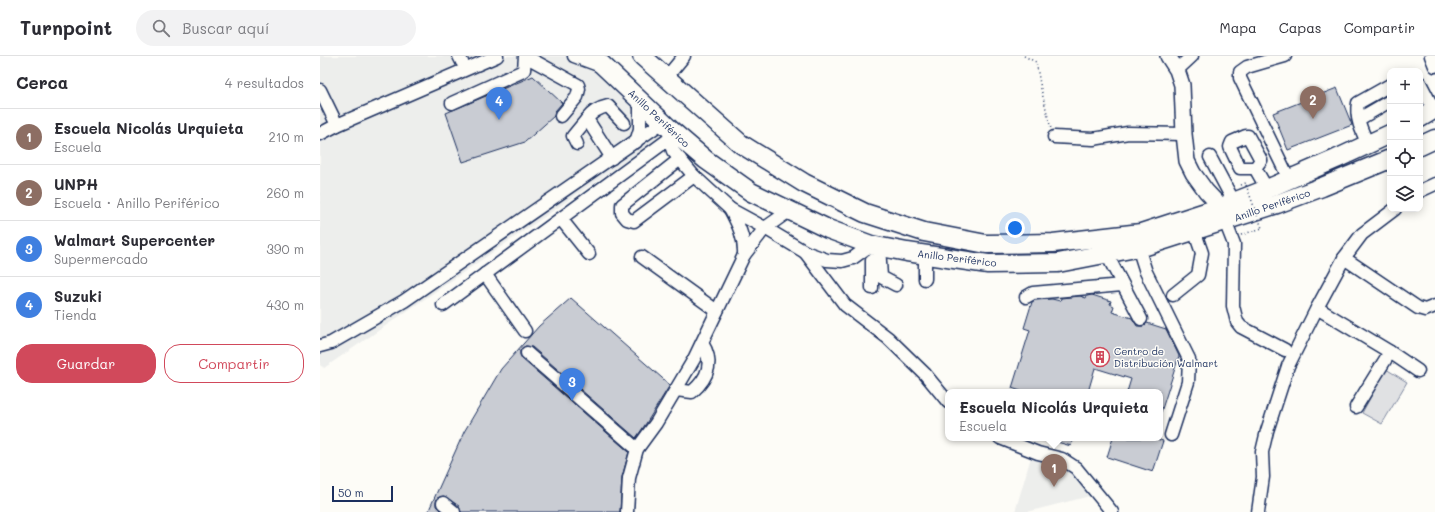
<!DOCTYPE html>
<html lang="es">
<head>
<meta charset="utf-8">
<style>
  :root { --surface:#fff; --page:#f2f2f3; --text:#2b2b33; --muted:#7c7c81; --line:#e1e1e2; --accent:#d1495b }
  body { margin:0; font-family:Mali,sans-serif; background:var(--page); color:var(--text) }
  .controls { position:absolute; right:12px; top:12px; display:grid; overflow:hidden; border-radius:8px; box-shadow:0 2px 10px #0003 }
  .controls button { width:36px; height:36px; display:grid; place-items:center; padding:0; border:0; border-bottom:1px solid var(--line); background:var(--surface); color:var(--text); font:20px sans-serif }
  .scale { position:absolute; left:12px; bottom:10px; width:61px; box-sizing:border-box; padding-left:4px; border:2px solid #1b2f5e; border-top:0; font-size:11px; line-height:14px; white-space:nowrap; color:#1b2f5e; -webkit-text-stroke:3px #fdfcf7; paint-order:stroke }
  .you { position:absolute; left:695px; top:172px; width:14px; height:14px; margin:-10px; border:3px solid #fff; border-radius:50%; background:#1a73e8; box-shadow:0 0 0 6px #1a73e833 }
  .badge { display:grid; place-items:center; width:26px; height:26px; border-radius:50%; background:var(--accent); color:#fff; font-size:13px; font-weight:700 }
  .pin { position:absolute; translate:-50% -33px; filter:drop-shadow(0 1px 2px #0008) }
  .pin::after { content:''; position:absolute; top:21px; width:14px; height:12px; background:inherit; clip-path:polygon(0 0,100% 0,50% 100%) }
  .popup { position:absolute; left:625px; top:333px; width:218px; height:52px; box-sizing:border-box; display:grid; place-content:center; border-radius:8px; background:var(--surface); filter:drop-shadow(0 1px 3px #0005); font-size:13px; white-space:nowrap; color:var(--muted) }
  .popup b { font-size:15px; color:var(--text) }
  .popup::after { content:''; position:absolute; left:50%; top:100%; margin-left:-8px; border:8px solid transparent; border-top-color:var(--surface) }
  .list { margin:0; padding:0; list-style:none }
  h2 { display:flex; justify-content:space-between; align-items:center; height:52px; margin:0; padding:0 16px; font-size:17px }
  h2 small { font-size:13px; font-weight:400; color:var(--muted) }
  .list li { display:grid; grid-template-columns:26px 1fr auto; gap:12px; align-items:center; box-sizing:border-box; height:56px; padding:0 16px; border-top:1px solid var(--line) }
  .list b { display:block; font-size:15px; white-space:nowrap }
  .list p { margin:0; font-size:13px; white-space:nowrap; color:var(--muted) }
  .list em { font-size:13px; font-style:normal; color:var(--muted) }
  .actions { display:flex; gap:8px; padding:12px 16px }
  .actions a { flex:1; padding:9px 0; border:1px solid var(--accent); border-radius:16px; text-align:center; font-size:14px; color:var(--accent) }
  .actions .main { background:var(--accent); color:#fff }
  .icon { flex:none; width:22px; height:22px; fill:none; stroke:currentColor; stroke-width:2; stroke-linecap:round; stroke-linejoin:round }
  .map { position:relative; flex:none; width:1115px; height:456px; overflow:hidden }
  header { display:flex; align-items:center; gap:24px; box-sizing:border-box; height:56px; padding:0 20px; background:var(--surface); border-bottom:1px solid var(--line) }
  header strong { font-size:19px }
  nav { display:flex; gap:22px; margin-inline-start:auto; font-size:14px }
  .search { width:280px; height:36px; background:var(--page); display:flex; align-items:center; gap:10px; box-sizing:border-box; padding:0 14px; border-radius:22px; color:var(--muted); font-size:15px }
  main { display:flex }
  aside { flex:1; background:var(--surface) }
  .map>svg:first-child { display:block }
  .built { fill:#edeeec }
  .green { fill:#e0e1e3; stroke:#7e88a0 }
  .building { fill:#c9ccd3; stroke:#1b2f5e }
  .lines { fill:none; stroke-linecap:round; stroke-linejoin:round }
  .minor-casing { stroke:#1b2f5e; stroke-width:15 }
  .major-casing { stroke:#1b2f5e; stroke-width:18 }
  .highway-casing { stroke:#1b2f5e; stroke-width:21 }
  .path { stroke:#1b2f5e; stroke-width:1.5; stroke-dasharray:1 3; stroke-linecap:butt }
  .minor { stroke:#fdfcf7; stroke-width:12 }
  .major { stroke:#fdfcf7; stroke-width:15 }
  .highway { stroke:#fdfcf7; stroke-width:18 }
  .path-bridge { stroke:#1b2f5e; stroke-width:1.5; stroke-dasharray:1 3; stroke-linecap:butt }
  .labels { text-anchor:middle; stroke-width:3; stroke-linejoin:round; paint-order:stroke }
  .street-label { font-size:10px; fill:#1b2f5e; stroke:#fdfcf7 }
  .poi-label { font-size:10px; fill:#1b2f5e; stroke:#fdfcf7; text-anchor:start }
</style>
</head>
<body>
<header>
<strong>Turnpoint</strong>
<div class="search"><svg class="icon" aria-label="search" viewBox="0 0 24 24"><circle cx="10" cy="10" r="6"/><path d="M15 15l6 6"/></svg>Buscar aquí</div>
<nav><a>Mapa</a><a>Capas</a><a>Compartir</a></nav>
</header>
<main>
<aside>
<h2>Cerca<small>4 resultados</small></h2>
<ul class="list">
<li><span class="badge" style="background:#8d6e63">1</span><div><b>Escuela Nicolás Urquieta</b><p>Escuela</p></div><em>210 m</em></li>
<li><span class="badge" style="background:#8d6e63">2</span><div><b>UNPH</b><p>Escuela · Anillo Periférico</p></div><em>260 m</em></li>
<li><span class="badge" style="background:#3f7fe0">3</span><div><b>Walmart Supercenter</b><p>Supermercado</p></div><em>390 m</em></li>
<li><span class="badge" style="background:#3f7fe0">4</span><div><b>Suzuki</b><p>Tienda</p></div><em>430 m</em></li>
</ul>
<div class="actions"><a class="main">Guardar</a><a>Compartir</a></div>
</aside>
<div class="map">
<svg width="1115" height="456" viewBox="0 0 1115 456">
  <rect width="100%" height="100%" fill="#fdfcf7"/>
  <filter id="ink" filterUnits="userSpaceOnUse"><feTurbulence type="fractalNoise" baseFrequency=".025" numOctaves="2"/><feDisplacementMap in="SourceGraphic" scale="8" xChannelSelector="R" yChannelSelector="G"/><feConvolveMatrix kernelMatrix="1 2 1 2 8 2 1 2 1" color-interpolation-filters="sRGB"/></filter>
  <g filter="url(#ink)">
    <g class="built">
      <polygon points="0,0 273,0 351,74 4,312 0,309"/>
      <polygon points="711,401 753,417 760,423 770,440 707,456 695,456"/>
    </g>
    <polygon class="green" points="1066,313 1087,326 1062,368 1042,357"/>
    <g class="building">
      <polygon points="213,20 242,47 235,55 234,60 205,86 143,106 126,57"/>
      <polygon points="1017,32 1032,69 968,94 953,57"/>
      <polygon points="772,239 791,245 790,248 794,250 792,256 812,262 817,270 824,270 827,267 846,273 859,300 841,356 840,356 840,336 807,336 811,323 775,312 768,336 703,336 692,332 710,274 704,272 712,246 715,244 732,243 740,245 741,242 760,240 766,242 767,240"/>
      <polygon points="251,242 350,329 327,366 316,382 212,291 205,290 200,295 200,299 202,303 309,396 302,421 300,456 141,456 139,450 124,440 117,442 116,446 116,450 122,456 108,456 144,376 181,313 219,270"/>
      <polygon points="730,382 753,382 751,390 730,384"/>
      <polygon points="793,382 833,382 843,385 833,416 787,401"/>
    </g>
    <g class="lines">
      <defs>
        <g id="minor">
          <polyline points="139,0 142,6"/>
          <polyline points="254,0 281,10"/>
          <polyline points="965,0 927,11 920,16 920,22 969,123"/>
          <polyline points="1111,0 1115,10"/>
          <polyline points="857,14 872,0"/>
          <polyline points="346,22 364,0"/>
          <polyline points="1100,27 1114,54"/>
          <polyline points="0,34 17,69 177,0"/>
          <polyline points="132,47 201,16 204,14 205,0 258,29 259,33 257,41 241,60"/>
          <polyline points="1039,63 1070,45"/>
          <polyline points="350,77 349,83 353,95 374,120 410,153 445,172 485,196 507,204 522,205 533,202 551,189"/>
          <polyline points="0,78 17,69"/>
          <polygon points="926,80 928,80 941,104 935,112 920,112 910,91 912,86"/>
          <polyline points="734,81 773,83 808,77 864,78"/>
          <polyline points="316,86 320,73 320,44"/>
          <polyline points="257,88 253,80 267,63"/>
          <path d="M1048 88C1042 76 1035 61 1038 47L1070 29"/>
          <polyline points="890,101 914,146"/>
          <path d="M292 102 267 63C272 56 279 52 288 50L304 67"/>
          <polyline points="360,103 302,149 302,157 307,163 314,165 374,120"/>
          <polyline points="935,112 947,133"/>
          <polyline points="1100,135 1115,128"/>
          <path d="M410 153C418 168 425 182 424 199"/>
          <polyline points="241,163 269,198"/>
          <polyline points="905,165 914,188 913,250 917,266 921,271 965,294"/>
          <polyline points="559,190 561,221 576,229"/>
          <polyline points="818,191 826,216 869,303 868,326 851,379"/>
          <polyline points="485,196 525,249 568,282 605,318 628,346"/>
          <polyline points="786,197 821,263"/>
          <polyline points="322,201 397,255"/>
          <polyline points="1024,202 1098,252 1105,254 1115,250"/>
          <polyline points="552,204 552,232"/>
          <polyline points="165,218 205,275"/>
          <polyline points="605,223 605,199"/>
          <polyline points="853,239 878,219 882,197 874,174"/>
          <polyline points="706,241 713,237 802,229"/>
          <polyline points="123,249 349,83"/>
          <polyline points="997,252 1070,296 1036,351"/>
          <polyline points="0,290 11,287 84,245 343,66"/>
          <polyline points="1070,296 1098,315"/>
          <polyline points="207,297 317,393"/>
          <path d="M356 334 372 336C389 321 394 306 382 287"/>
          <polyline points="680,382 718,397 742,403 756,412 792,456"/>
          <polyline points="123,447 134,456"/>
          <polyline points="307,456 309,422 317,393 336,367 374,303 424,199 445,172 469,155"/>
          <polyline points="938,456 943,421 942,396 947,375 968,310 997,252 1024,202 1042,178 1075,153"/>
        </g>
        <polyline id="major" points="848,0 857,14 862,29 864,78 867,105 873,117 886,135 901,151"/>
        <g id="highway">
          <polyline points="273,0 351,74 386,104 431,136 508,173 551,189 587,196 668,208 738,207 826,190 957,148 1002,131 1070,103"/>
          <polyline points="322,0 421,88 484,127 545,157 604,176 666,188 733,187 821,177 901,151 947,133 1016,103 1070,78"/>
          <polyline points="1100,62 1115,53"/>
          <polyline points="1100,90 1115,83"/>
        </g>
      </defs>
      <use href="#minor" class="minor-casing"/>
      <use href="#major" class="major-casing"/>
      <use href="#highway" class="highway-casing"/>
      <g class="path">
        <polyline points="704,0 716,6 721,33 731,73"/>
        <polyline points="921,129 928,126"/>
        <polyline points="921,179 942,172"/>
      </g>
      <use href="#minor" class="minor"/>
      <use href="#major" class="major"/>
      <use href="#highway" class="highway"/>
      <polyline class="path-bridge" points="926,129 942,172"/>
    </g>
  </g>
  <defs>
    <symbol id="building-ring" viewBox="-11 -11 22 22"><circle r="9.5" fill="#fdfcf7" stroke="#d1495b" stroke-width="1.5"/><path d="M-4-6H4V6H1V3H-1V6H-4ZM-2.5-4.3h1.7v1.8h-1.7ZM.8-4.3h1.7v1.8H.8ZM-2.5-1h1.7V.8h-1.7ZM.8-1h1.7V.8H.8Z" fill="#d1495b"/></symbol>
  </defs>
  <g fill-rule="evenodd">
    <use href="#building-ring" x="769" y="290" width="22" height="22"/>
  </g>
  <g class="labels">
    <g class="street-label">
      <text transform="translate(339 62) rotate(43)" y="4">Anillo Periférico</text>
      <text transform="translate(952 149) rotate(-19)" y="4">Anillo Periférico</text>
      <text transform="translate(637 202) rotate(7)" y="4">Anillo Periférico</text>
    </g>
    <g class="poi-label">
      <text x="794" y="299">Centro de<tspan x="794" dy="12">Distribución Walmart</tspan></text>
    </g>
  </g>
</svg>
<div class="controls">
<button>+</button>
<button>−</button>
<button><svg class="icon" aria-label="locate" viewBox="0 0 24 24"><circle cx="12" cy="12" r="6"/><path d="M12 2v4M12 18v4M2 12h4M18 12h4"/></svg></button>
<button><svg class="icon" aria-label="layers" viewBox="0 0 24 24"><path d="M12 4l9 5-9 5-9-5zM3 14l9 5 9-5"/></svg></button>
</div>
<div class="scale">50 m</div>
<div class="you"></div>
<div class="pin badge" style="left:734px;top:431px;background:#8d6e63">1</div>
<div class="popup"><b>Escuela Nicolás Urquieta</b>Escuela</div>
<div class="pin badge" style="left:993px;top:63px;background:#8d6e63">2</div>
<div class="pin badge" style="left:252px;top:345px;background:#3f7fe0">3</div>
<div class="pin badge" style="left:179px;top:64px;background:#3f7fe0">4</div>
</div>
</main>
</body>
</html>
